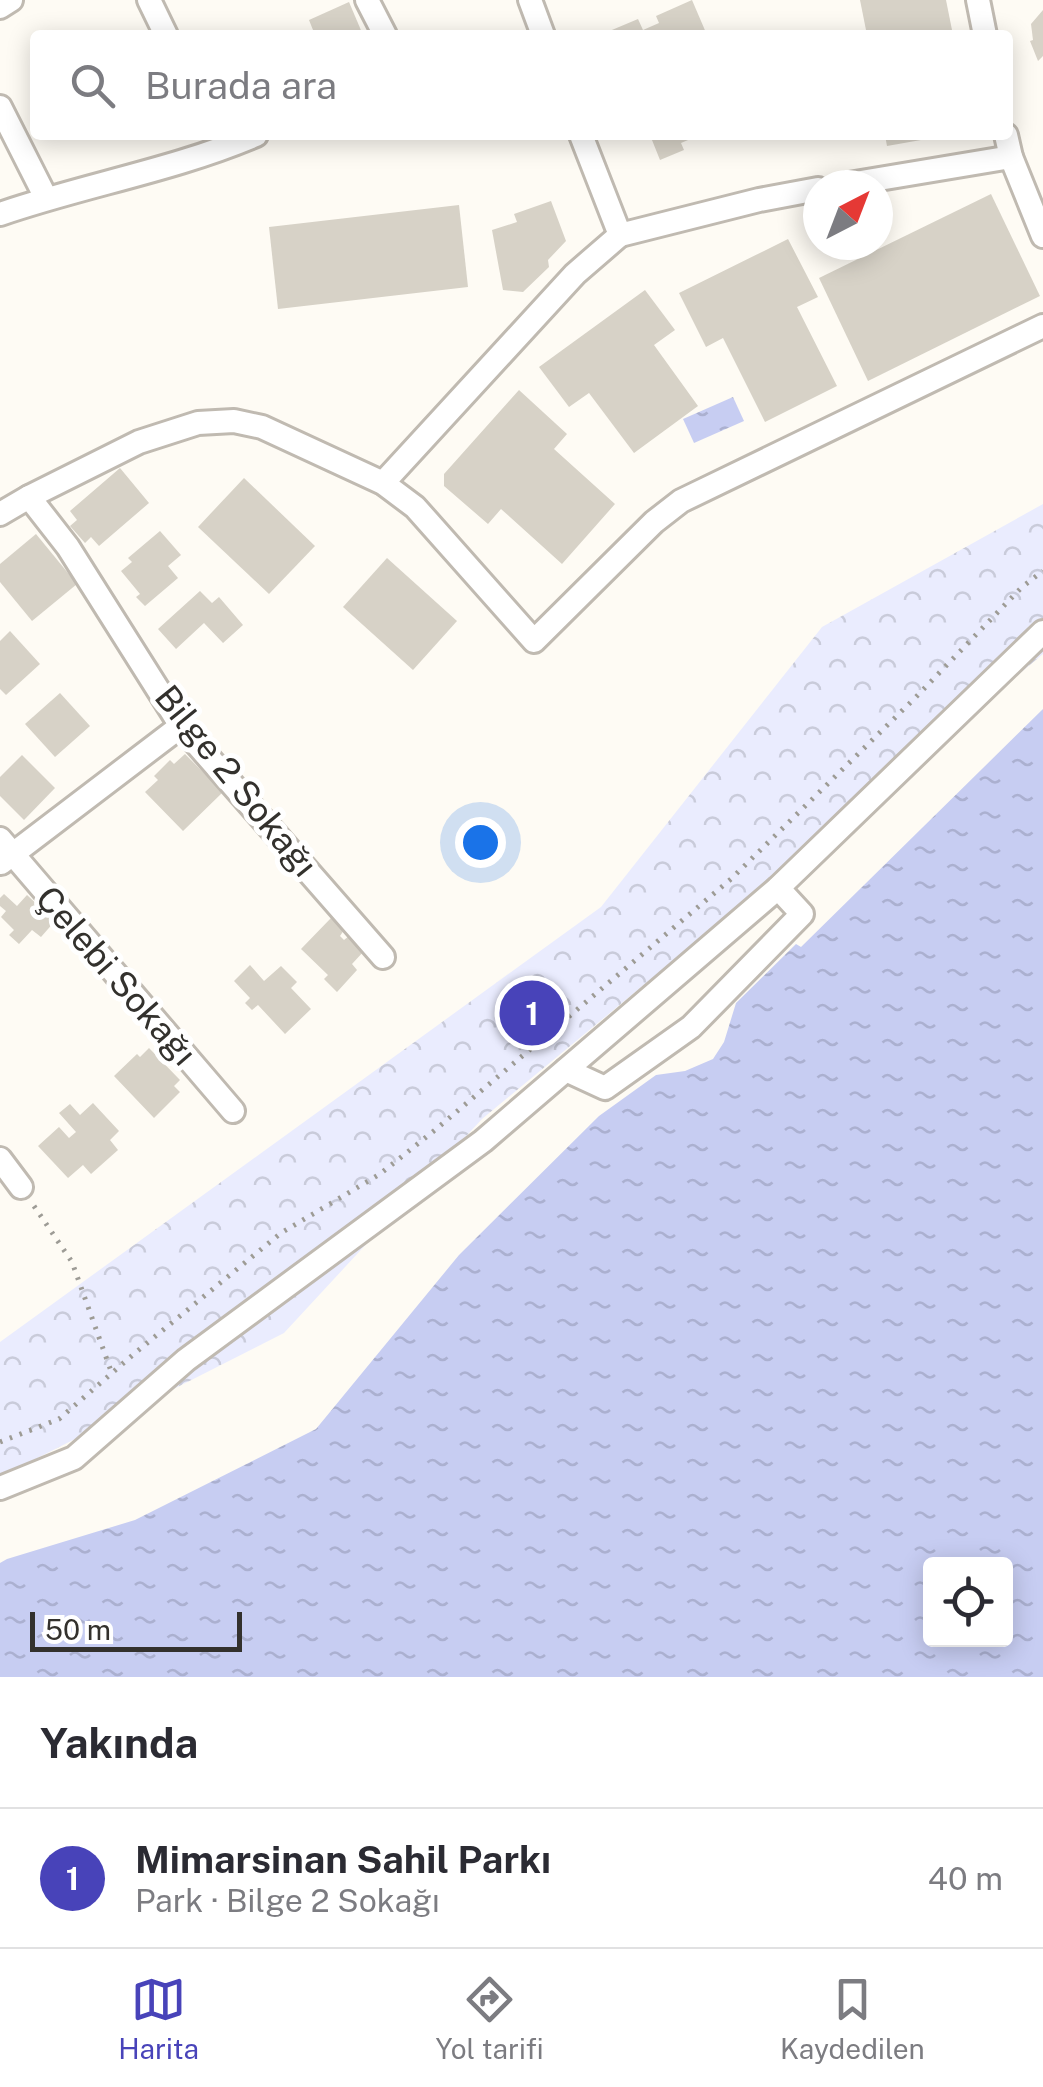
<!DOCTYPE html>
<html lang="tr">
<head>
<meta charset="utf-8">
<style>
  :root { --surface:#fff; --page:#f7f7f7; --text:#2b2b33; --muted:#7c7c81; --line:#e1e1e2; --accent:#4843b9 }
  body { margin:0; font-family:"Public Sans",sans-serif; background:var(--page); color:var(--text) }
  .controls { position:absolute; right:30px; bottom:30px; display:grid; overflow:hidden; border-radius:10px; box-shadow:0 5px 25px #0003 }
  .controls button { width:90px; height:90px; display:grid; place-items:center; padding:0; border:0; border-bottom:2px solid var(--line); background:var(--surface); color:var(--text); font:50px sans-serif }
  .compass { position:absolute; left:803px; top:170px; width:90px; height:90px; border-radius:50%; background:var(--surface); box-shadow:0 5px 25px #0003; rotate:42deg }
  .scale { position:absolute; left:30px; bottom:25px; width:212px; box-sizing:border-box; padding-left:10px; border:5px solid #33312d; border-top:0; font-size:28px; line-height:35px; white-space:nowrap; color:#33312d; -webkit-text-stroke:8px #fff; paint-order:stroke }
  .you { position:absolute; left:480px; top:842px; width:35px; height:35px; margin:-25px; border:8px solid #fff; border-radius:50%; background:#1a73e8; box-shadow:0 0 0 15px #1a73e833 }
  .badge { display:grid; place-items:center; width:65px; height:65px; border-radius:50%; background:var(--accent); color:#fff; font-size:32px; font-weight:700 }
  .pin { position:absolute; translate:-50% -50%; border:5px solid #fff; box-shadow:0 2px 10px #0006 }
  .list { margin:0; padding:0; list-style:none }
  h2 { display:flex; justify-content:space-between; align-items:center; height:130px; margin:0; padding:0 40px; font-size:42px }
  h2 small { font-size:32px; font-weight:400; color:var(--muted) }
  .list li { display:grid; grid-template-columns:65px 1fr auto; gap:30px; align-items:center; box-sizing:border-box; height:140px; padding:0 40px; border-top:2px solid var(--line) }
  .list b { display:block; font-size:38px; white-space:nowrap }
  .list p { margin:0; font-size:32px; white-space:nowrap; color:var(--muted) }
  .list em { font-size:32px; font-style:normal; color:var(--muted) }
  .icon { flex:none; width:55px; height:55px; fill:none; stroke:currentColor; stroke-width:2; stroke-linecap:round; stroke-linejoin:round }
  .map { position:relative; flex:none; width:1043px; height:1677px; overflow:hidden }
  .search { position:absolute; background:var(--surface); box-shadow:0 5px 25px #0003; left:30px; right:30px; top:30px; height:110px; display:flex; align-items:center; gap:25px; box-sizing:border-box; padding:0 35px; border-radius:10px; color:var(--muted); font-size:38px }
  .sheet { height:270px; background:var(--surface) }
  nav { display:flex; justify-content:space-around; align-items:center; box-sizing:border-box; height:140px; border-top:2px solid var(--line); background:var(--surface); font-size:28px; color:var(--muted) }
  nav a { display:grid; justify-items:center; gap:5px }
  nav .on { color:var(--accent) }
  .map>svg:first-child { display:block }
  .park { fill:url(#park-crowns) }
  .water { fill:url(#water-ripples); fill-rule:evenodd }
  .building { fill:#d7d2c7 }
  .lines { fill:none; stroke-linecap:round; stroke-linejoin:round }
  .street-casing { stroke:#c0bab1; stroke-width:28 }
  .path { stroke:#9d9b95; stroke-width:5; stroke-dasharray:2.5 8; stroke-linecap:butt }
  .street { stroke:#fff; stroke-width:22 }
  .labels { text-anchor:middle; stroke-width:10; stroke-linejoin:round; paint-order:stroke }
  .street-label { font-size:35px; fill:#33312d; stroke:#fff }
</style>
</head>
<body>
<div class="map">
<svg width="1043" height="1677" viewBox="0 0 1043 1677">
  <defs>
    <pattern id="park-crowns" width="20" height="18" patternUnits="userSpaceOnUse" patternTransform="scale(2.5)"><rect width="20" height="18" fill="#eaecfe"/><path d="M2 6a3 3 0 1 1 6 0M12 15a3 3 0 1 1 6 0" fill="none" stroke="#c9cbda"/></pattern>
    <pattern id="water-ripples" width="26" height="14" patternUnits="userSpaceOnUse" patternTransform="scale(2.5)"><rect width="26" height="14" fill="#c7cdf2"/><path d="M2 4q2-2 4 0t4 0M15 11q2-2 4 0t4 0" fill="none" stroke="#abb0d0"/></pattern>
  </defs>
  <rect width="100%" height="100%" fill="#fefbf4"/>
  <polygon class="park" points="1043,504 1043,654 482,1119 284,1333 0,1477 0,1342 601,907 822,627"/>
  <g class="water">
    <polygon points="733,397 744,421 694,443 683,419"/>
    <path d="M1043 709V1677H0V1563L7 1559 135 1520 316 1429 459 1255 599 1116 656 1075 685 1071 713 1059 724 1042 736 1003 796 944 801 947ZM930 1564H1006V1640H930Z"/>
  </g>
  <g class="building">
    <polygon points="692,0 707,35 600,35 638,19 643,30 659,23 656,16"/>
    <polygon points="860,0 946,0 953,35 867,35"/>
    <polygon points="349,2 363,35 315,35 309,20"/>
    <polygon points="1043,10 1043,56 1038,61 1030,41 1033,40 1031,24"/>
    <polygon points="650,135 700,135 681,143 684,150 660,160"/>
    <polygon points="885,135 938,135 938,137 887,146"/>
    <polygon points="991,194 1040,296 868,381 819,278"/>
    <polygon points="551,201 566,241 548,260 549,267 523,292 503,290 492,230 517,222 514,214"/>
    <polygon points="459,205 468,287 278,309 269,227"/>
    <polygon points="788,239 818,297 797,307 837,386 765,422 723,338 706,347 679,293"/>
    <polygon points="645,290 675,330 654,345 698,406 634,453 589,393 569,407 539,367"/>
    <polygon points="519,390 567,434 554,449 615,504 562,564 501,509 488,524 444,486 444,474"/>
    <polygon points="120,468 149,503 99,546 91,537 85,543 70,526 77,520 70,511"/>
    <polygon points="244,478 315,546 269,594 198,527"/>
    <polygon points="160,531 181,555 168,566 178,578 145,606 136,597 140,594 121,571 132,562 128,558"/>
    <polygon points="36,534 77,584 32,621 0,582 0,564"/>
    <polygon points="387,558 457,621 413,670 343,607"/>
    <polygon points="200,591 212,603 219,597 243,625 223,643 204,623 176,649 158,629"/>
    <polygon points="10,631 40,664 6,695 0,689 0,641"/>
    <polygon points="60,693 90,726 55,757 25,724"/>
    <polygon points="185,754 223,792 183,831 145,792 158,780 154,776 170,760 174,764"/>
    <polygon points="22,755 55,788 24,820 0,796 0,777"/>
    <polygon points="4,894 17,906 27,895 55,921 41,937 32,930 19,944 9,935 14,930 1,917 6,911 0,906 0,898"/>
    <polygon points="331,918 344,930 340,936 344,940 349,936 364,951 352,964 357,970 337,992 324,979 328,975 301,949"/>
    <polygon points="250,965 264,981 281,966 297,982 291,988 311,1009 285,1034 258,1005 252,1010 245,1003 250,998 234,981"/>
    <polygon points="149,1048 180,1080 174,1086 180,1092 154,1118 114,1076 137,1054 140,1057"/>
    <polygon points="93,1103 119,1131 110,1140 118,1150 91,1174 83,1165 68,1178 38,1146 59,1127 69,1138 76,1132 59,1113 70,1104 80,1115"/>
  </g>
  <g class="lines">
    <defs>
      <g id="street">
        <polyline points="149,0 166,35"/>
        <polyline points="367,0 385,35"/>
        <polyline points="530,0 543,35"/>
        <polyline points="978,0 985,35"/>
        <polyline points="0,7 11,0"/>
        <polyline points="0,107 46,198"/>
        <polyline points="581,135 620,235 759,200 818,189"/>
        <polyline points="1006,135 1011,157 1043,236"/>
        <polyline points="843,185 1011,157"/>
        <path d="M0 214C84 185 174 170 256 135"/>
        <polyline points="383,483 575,274 620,235"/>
        <polyline points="29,497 139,442 198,423 234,421 262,427 383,483 415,507 534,641 654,522 681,501 1043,326"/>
        <polyline points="0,514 29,497 68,547 181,726 383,957"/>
        <polyline points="0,839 233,1111"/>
        <polyline points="1,863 181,726"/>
        <polyline points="566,1070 605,1088 691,1027 802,914 778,888"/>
        <polyline points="0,1159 21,1187"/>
        <polyline points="0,1488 74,1458 186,1360 483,1141 778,888 1043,632"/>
      </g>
    </defs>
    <use href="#street" class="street-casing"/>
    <g class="path">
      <polyline points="34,1206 72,1262 111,1371"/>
      <polyline points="0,1442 59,1419 135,1353 281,1233 380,1174 435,1130 731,879 916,697 1022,587 1043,571"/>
    </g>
    <use href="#street" class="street"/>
  </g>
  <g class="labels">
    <g class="street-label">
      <text transform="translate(236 781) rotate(51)" y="12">Bilge 2 Sokağı</text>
      <text transform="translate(116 976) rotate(49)" y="12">Çelebi Sokağı</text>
    </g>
  </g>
</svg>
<div class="controls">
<button><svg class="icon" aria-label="locate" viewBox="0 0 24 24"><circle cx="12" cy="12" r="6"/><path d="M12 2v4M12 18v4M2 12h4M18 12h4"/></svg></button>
</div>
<svg class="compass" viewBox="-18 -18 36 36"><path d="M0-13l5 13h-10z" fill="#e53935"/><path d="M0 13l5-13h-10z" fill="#7c7c81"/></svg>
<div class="scale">50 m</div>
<div class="you"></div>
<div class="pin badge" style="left:532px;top:1013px">1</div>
<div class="search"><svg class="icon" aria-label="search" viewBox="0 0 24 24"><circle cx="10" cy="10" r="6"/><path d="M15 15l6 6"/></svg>Burada ara</div>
</div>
<section class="sheet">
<h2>Yakında<small></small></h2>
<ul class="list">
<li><span class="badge">1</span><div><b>Mimarsinan Sahil Parkı</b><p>Park · Bilge 2 Sokağı</p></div><em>40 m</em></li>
</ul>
</section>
<nav>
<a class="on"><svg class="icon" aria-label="map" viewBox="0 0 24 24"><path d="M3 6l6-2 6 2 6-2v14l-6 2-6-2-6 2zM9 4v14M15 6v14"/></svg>Harita</a>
<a><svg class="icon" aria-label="directions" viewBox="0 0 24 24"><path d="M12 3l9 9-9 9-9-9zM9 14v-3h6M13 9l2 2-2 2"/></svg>Yol tarifi</a>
<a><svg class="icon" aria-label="saved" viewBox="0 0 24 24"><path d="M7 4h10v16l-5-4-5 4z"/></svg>Kaydedilen</a>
</nav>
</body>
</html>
